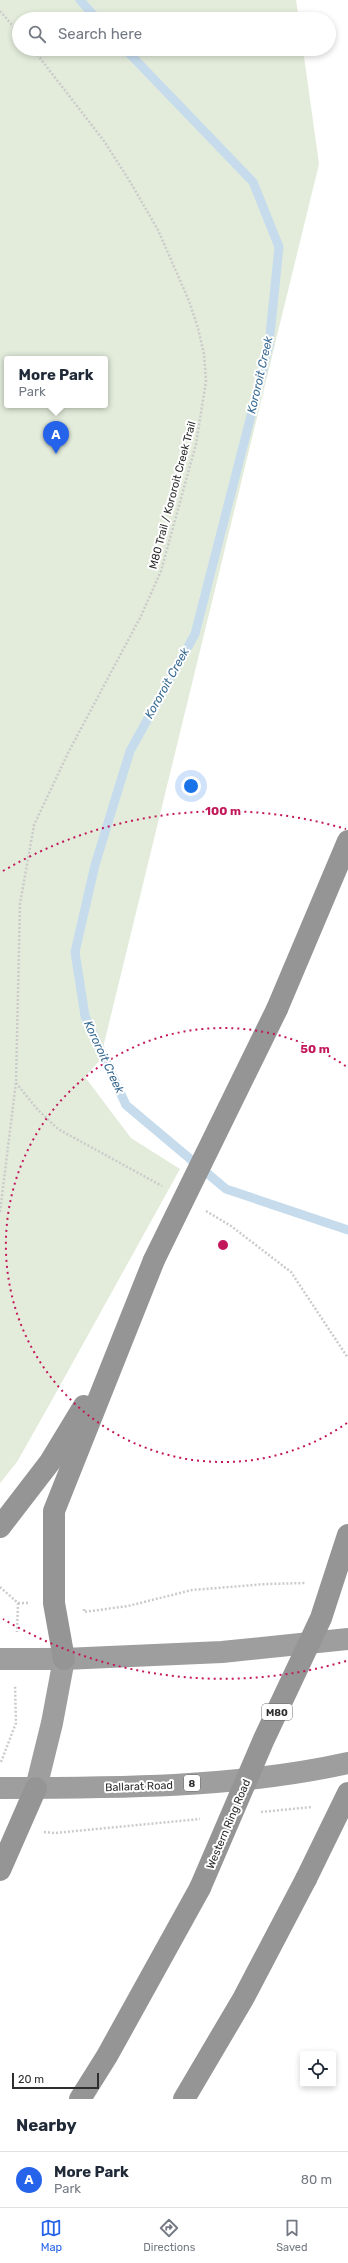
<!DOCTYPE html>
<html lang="en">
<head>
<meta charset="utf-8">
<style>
  :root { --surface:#fff; --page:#f6f6f7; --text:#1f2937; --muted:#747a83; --line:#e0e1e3; --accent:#2563eb }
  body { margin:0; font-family:Rubik,sans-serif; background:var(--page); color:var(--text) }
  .controls { position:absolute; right:12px; bottom:12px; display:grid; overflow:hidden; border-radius:4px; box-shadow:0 2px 6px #0003 }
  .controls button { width:36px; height:36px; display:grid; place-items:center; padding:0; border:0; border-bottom:1px solid var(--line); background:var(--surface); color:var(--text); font:20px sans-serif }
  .scale { position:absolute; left:12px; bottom:10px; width:87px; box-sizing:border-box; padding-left:4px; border:2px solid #2e2e2e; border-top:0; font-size:11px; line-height:14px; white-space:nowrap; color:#2e2e2e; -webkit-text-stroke:3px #fff; paint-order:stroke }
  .you { position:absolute; left:191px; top:786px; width:14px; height:14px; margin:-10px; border:3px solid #fff; border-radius:50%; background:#1a73e8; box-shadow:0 0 0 6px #1a73e833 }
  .badge { display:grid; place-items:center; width:26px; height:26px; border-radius:50%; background:var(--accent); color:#fff; font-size:13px; font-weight:700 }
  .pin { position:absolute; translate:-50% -33px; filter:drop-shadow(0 1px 2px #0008) }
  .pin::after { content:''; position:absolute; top:21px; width:14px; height:12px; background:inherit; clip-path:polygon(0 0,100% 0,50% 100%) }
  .popup { position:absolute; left:4px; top:356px; width:104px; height:52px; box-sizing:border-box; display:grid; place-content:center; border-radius:4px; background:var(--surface); filter:drop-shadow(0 1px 3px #0005); font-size:13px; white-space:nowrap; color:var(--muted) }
  .popup b { font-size:15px; color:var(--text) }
  .popup::after { content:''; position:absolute; left:50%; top:100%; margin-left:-8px; border:8px solid transparent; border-top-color:var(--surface) }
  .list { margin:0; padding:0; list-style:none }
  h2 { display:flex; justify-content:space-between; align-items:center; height:52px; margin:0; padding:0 16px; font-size:17px }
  h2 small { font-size:13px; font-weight:400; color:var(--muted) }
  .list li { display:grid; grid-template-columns:26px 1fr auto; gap:12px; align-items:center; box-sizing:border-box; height:56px; padding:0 16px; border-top:1px solid var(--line) }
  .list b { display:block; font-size:15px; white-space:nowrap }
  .list p { margin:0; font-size:13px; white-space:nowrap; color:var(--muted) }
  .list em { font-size:13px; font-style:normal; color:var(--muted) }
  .icon { flex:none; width:22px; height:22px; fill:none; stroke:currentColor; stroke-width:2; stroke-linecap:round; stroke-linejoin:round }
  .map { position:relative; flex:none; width:348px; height:2099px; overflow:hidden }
  .search { position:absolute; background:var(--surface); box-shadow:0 2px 6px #0003; left:12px; right:12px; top:12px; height:44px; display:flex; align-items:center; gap:10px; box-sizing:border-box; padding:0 14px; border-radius:22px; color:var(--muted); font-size:15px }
  .sheet { height:108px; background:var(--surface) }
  nav { display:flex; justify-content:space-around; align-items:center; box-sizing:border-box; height:56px; border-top:1px solid var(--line); background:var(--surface); font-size:11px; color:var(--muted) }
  nav a { display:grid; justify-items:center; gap:2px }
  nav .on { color:var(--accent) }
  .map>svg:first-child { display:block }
  .green { fill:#e3ecdb; fill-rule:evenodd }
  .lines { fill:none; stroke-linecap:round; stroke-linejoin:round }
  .stream { stroke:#c6dced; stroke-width:9 }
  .path { stroke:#cbcbcb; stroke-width:2.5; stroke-dasharray:2 2; stroke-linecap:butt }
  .trunk { stroke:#9e9e9e; stroke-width:22 }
  .motorway { stroke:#959595; stroke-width:22 }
  .motorway-bridge { stroke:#959595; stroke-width:22 }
  .ring { fill:none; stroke:#c2185b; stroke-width:2; stroke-dasharray:2 4 }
  .labels { text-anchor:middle; stroke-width:4; stroke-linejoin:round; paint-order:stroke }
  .shield { fill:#fff; stroke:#6d6d6d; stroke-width:1 }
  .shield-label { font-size:10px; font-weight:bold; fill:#2e2e2e }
  .street-label { font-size:11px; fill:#2e2e2e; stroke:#fff }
  .water-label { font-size:12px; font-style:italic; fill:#396b93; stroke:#fff }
  .centre { fill:#c2185b; stroke:#fff; stroke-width:2 }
  .ring-label { font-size:12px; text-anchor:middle; font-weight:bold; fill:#c2185b; stroke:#fff; stroke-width:4; stroke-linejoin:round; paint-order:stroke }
</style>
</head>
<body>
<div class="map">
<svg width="348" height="2099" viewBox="0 0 348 2099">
  <rect width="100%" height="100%" fill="#fff"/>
  <path class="green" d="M0 0H296L299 19H19V49H303L319 164 100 1060 85 1077 131 1138 180 1169 52 1400 17 1462 0 1483ZM7 359H105V405H7Z"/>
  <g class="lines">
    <g class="stream">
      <polyline points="80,0 97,19"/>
      <polyline points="125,49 253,182 279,247 269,345 195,634 130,751 95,865 75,952 85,1016 126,1105 226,1189 348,1230"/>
    </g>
    <g class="path">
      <polyline points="0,11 19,33"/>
      <polyline points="16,1083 38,1110 58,1129 162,1186"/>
      <polyline points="206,1211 231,1226 291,1272 348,1358"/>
      <polyline points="0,1212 16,1082 20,904 34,825 68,753 141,616 161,571 196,444 206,381 204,354 198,328 189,301 158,230 129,180 104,141 33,49"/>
      <polyline points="0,1587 18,1603 17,1632"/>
      <polyline points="18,1603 29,1603"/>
      <polyline points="84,1609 84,1612 128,1606 192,1590 266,1584 306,1583"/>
      <polyline points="1,1762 16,1723 15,1685"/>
      <polyline points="261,1812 312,1807"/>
      <polyline points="44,1832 55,1833 200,1819"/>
    </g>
    <g class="trunk">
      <polyline points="0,1659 64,1659 222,1652 348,1639"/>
      <path d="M0 1788C114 1788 236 1788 348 1763"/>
      <polyline points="36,1788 52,1723 64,1659"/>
    </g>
    <g class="motorway">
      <polyline points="277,1009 348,841"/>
      <polyline points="0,1527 50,1462 84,1406"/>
      <polyline points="64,1659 54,1603 54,1511 154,1260"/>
      <polyline points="0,1870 36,1788"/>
      <polyline points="80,2099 107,2056 200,1888"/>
      <polyline points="184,2099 243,1999 306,1879"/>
    </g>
    <g class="motorway-bridge">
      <polyline points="154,1260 277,1009"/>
      <polyline points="306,1879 348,1793"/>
      <polyline points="200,1888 264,1739 321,1618 348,1535"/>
    </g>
  </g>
  <g class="ring">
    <path d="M347 1423A217 217 0 1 1 347 1067"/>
    <path d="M346 1661A434 434 0 0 1 3 1619M3 871A434 434 0 0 1 346 829"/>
  </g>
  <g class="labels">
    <g class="shield">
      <rect x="262" y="1704" width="30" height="16" rx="3"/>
      <rect x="184" y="1775" width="16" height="16" rx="3"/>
    </g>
    <g class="shield-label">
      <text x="277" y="1716">M80</text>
      <text x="192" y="1787">8</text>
    </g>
    <g class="street-label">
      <text transform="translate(172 495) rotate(-75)" y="4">M80 Trail / Kororoit Creek Trail</text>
      <text transform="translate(139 1786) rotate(-2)" y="4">Ballarat Road</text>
      <text transform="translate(228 1824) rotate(-67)" y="4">Western Ring Road</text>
    </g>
    <g class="water-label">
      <text transform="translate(260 375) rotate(-77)" y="4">Kororoit Creek</text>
      <text transform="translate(167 683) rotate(-61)" y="4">Kororoit Creek</text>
      <text transform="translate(104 1057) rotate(65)" y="4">Kororoit Creek</text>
    </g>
  </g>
  <circle cx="223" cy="1245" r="6" class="centre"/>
  <g class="ring-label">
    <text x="223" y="815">100 m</text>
    <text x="315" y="1053">50 m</text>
  </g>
</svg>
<div class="controls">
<button><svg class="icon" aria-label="locate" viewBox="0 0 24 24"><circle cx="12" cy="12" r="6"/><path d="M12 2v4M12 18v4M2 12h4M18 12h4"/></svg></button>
</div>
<div class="scale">20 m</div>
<div class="you"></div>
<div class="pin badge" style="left:56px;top:454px">A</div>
<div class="popup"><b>More Park</b>Park</div>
<div class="search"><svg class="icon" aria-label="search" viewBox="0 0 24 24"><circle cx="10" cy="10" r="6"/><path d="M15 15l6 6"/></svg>Search here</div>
</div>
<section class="sheet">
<h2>Nearby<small></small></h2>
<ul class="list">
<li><span class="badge">A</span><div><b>More Park</b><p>Park</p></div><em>80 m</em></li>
</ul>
</section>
<nav>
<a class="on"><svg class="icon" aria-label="map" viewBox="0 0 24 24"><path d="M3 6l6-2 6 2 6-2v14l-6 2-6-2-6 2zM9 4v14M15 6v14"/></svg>Map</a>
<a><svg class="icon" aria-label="directions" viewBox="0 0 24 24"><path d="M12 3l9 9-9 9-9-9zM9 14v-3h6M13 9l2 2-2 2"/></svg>Directions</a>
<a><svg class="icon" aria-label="saved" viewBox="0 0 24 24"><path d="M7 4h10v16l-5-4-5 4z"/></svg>Saved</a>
</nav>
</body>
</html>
